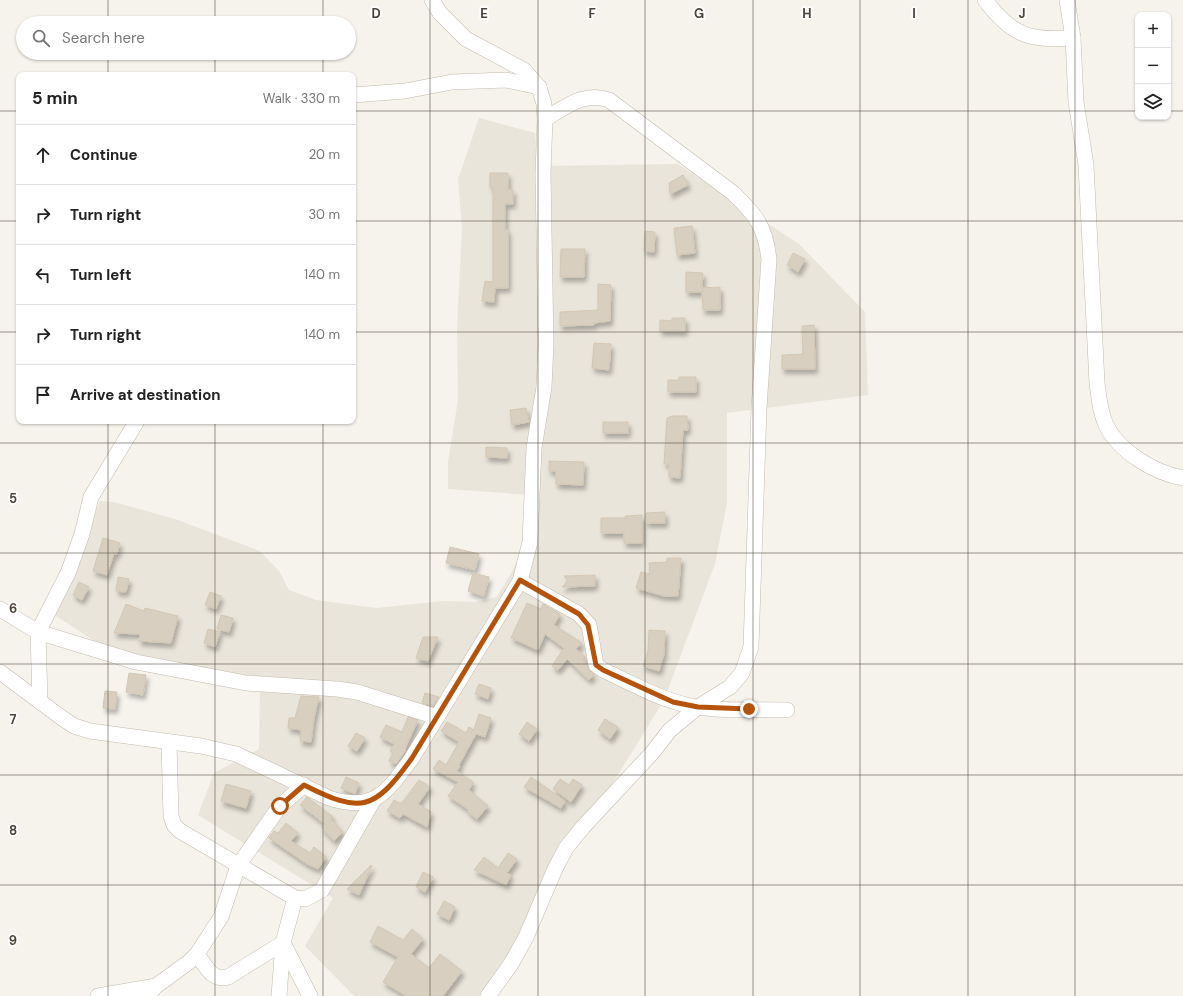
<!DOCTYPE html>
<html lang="en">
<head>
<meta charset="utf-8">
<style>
  :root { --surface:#fff; --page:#f2f2f2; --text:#222; --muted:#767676; --line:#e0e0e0 }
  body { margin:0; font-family:"DM Sans",sans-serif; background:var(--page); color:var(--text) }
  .controls { position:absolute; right:12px; top:12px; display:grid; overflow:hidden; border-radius:8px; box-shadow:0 1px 3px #0004 }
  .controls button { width:36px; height:36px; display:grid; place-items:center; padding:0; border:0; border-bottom:1px solid var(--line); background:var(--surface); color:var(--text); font:20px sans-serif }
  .stop { position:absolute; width:12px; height:12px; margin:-9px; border:3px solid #b45309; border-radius:50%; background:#fff }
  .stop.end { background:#b45309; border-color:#fff; box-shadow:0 1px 4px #0008 }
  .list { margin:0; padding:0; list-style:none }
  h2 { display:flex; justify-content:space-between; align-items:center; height:52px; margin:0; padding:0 16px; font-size:17px }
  h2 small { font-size:13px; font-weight:400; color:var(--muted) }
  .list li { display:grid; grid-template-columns:26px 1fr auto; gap:12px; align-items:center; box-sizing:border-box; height:60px; padding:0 16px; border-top:1px solid var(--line) }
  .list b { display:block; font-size:15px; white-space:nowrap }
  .list em { font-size:13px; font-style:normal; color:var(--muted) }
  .icon { flex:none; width:22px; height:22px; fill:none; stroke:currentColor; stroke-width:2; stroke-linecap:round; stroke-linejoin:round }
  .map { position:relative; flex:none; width:1183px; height:996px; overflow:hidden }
  .search { position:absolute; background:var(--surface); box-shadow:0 1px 3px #0004; left:16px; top:16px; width:340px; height:44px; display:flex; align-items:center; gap:10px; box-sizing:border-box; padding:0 14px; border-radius:22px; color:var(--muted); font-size:15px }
  .panel { position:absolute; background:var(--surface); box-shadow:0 1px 3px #0004; left:16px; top:72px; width:340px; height:352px; border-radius:8px }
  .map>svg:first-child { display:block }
  .residential { fill:#eae5da }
  .building { fill:#d8cfc1; stroke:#d3c7b4; filter:url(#shadow) }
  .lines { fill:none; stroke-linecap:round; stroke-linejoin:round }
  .minor-casing { stroke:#c2bbae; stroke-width:16 }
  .minor { stroke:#fff; stroke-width:15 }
  .route { stroke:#b45309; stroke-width:5 }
  .grid { fill:none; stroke:#4b4439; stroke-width:1; stroke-opacity:0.55 }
  .grid-label { font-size:13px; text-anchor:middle; font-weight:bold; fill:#4b4439; stroke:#fff; stroke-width:3.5; stroke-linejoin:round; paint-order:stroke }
</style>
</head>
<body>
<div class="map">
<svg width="1183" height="996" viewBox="0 0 1183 996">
  <defs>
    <filter id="shadow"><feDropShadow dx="2.5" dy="4.5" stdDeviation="2" flood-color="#0004"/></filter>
  </defs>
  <rect width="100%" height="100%" fill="#f6f3ec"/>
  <polygon class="residential" points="479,118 535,133 538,166 678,164 799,244 865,312 868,395 727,413 727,503 715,564 664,700 482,996 354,996 305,946 333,898 198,815 214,773 259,749 260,689 108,650 53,614 100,501 114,502 175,519 260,551 279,571 289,590 316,600 376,608 443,601 475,602 497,597 518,561 524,541 529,495 448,489 448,462 458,400 457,329 462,228 458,179"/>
  <g class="building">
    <polygon points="490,173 508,173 508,190 513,190 513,204 505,204 505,230 508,230 508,288 495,288 494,302 482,301 485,281 493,282 493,187 490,187"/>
    <polygon points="683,175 688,185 670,194 669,183"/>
    <polygon points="692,226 695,253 677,255 674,228"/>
    <polygon points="645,231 655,232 654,252 644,251"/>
    <polygon points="561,249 585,249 584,277 560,277"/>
    <polygon points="793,253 805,259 798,272 787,265"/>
    <polygon points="686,272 703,273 702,288 720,287 720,310 703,310 702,290 702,292 686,292"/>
    <polygon points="598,284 611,285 610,321 594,323 594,325 560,326 560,312 598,310"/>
    <polygon points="672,318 685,318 685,331 660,331 660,320 672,321"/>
    <polygon points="814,325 815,369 782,369 782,355 803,354 802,326"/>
    <polygon points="594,343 611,344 609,370 592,368"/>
    <polygon points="679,377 696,377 696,392 668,392 668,380 679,380"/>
    <polygon points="526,408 529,422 512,425 510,410"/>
    <polygon points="672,416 687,416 688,430 683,430 680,478 669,477 669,464 664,464 667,418"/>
    <rect x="603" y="422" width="25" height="11"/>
    <polygon points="486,447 507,448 507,458 486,457"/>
    <polygon points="549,461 584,462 583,485 556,484 556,471 549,471"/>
    <polygon points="665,512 665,523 646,523 646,513"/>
    <polygon points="642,515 642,543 624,543 624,533 601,533 601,518 625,518 625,516"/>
    <polygon points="103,538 120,543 117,554 114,554 107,575 93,571"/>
    <polygon points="450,547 479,554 475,570 446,563"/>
    <polygon points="667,558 681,558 678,596 664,596 636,588 641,572 650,574 649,563 667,562"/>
    <polygon points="473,573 489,577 484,596 468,591"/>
    <polygon points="595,575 595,586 562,587 568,581 564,576"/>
    <polygon points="118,577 129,579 126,592 116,591"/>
    <polygon points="79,582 89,587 82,600 73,595"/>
    <polygon points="210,592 221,596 216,609 205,605"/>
    <polygon points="527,603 541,609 543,604 560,614 554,625 582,643 576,649 585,657 583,659 590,672 594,675 589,680 567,659 558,670 552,666 564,648 545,634 538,650 511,638"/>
    <polygon points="126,604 144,611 145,608 178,616 171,643 139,641 140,634 114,633"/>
    <polygon points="221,615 233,618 229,632 217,629"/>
    <polygon points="208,629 220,632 215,647 204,643"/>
    <polygon points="649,630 665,631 664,654 659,671 643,666 648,651"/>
    <polygon points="423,637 438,637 428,661 416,658"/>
    <polygon points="129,673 146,675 143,695 126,692"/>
    <polygon points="479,684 491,688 488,699 475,694"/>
    <polygon points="105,691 117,692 115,709 103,708"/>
    <polygon points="425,693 439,697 433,706 422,703"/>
    <polygon points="301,696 319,697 314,718 311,742 300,741 301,730 288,728 289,718 295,718"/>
    <polygon points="479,714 491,718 485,737 476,734 459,765 460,766 457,771 473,782 469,790 488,806 477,819 467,811 469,810 448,796 458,782 433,769 439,760 446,765 459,742 441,731 447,722 466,733 469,727 474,730"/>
    <polygon points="408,717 418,720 405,749 406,750 396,764 389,761 393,753 390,751 394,744 380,737 386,725 402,732"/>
    <polygon points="605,719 618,727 610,739 598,730"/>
    <polygon points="527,722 537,729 529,741 519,734"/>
    <polygon points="356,733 365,738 357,751 348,746"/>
    <polygon points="346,777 359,783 355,794 341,788"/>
    <polygon points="531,777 565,801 561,808 524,787"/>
    <polygon points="560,779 569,785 573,779 582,785 571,802 553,789"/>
    <polygon points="419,780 430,787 418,804 431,812 427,827 403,814 400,818 387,811 394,800 401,804"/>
    <polygon points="226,784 251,791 246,808 221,801"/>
    <polygon points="307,797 333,817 331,819 343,832 334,841 321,827 325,824 300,805"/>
    <polygon points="286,823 298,833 291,841 310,853 314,847 326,857 318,869 307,864 269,838 274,831 280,834 278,833"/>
    <polygon points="508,853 517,859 507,873 511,875 506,885 474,870 484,857 498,868"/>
    <polygon points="371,865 372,866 359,895 347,889"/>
    <polygon points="423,872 433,877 425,892 416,887"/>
    <polygon points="444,901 455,907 449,920 437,914"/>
    <polygon points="378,926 403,940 412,929 423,939 411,954 429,968 440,954 462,971 443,996 406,996 383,982 398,957 370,942"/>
  </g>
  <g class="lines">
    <defs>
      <g id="minor">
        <path d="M985 0C1012 36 1030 41 1073 38"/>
        <path d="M1067 0 1073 38 1076 102 1086 165 1097 383C1099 398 1100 412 1106 425 1119 452 1155 473 1183 478"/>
        <polyline points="353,95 405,91 452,82 506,80 539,87"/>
        <path d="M520 581 579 614 589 625 596 665 603 670C631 683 661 700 691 706 722 712 756 709 787 710"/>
        <polyline points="0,609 38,632 136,662 246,683 337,689 357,692 437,717"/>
        <path d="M0 672 62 718 74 726 90 731 201 746 236 754 329 798C374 813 387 792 412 758L520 581 530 542 534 448 544 387 546 345 543 174 545 119 544 104 539 87 524 70 466 39 440 13 432 0"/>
        <polyline points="40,702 38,632 68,573 82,534 91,497 137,421"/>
        <polyline points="169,742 171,816 174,825 180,831 295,898 305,899 322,890 374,799"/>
        <path d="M197 954C205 965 212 982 228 977L283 943 310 996"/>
        <polyline points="98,996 156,986"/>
        <polyline points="147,996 156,986 189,962 197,954 221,917 238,866 280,806 304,785"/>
        <polyline points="279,996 283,943 295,898"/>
        <path d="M488 996 511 964 526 937 555 869 566 848 583 827 652 753 670 730 698 707 730 687 742 673 751 647 759 408 769 259C765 226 756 215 733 193L609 100C584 91 566 107 545 119"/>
      </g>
    </defs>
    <use href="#minor" class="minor-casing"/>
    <use href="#minor" class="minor"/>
  </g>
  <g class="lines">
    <path class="route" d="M280 806 304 785C361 814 374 811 412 758L520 580 579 614 588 625 596 665 603 670 673 702 698 707 749 709"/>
  </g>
  <path class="grid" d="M108 0V23M215 0V23M323 0V23M430 0V996M538 0V996M645 0V996M753 0V996M860 0V996M968 0V996M1075 0V996M108 53V75M215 53V75M323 53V75M0 111H19M353 111H1138M1168 111H1183M0 221H19M353 221H1183M0 332H19M353 332H1183M108 421V996M215 421V996M323 421V996M0 443H1183M0 553H1183M0 664H1183M0 775H1183M0 885H1183"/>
  <g class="grid-label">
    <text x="376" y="18">D</text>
    <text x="484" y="18">E</text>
    <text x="592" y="18">F</text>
    <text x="699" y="18">G</text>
    <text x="807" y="18">H</text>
    <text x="914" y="18">I</text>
    <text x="1022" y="18">J</text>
    <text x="13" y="503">5</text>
    <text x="13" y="613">6</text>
    <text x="13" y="724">7</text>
    <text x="13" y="835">8</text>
    <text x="13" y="945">9</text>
  </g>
</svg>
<div class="controls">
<button>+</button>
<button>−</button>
<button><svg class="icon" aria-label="layers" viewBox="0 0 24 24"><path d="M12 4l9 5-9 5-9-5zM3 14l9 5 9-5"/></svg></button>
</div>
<div class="stop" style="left:280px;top:806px"></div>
<div class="stop end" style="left:749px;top:709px"></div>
<div class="search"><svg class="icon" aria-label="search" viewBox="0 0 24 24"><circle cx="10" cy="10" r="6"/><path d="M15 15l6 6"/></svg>Search here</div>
<section class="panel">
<h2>5 min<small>Walk · 330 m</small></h2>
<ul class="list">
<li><svg class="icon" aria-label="ahead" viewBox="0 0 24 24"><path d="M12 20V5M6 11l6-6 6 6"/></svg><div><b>Continue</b></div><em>20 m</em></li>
<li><svg class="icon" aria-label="right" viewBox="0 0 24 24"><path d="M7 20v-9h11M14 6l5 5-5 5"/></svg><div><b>Turn right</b></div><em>30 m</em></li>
<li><svg class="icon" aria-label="left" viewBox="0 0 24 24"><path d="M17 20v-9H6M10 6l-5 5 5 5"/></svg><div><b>Turn left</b></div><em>140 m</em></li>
<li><svg class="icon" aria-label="right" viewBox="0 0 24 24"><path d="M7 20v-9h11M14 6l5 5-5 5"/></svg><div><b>Turn right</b></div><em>140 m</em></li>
<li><svg class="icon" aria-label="arrive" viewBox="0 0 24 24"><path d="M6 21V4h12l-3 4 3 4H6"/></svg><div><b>Arrive at destination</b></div></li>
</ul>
</section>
</div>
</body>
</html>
